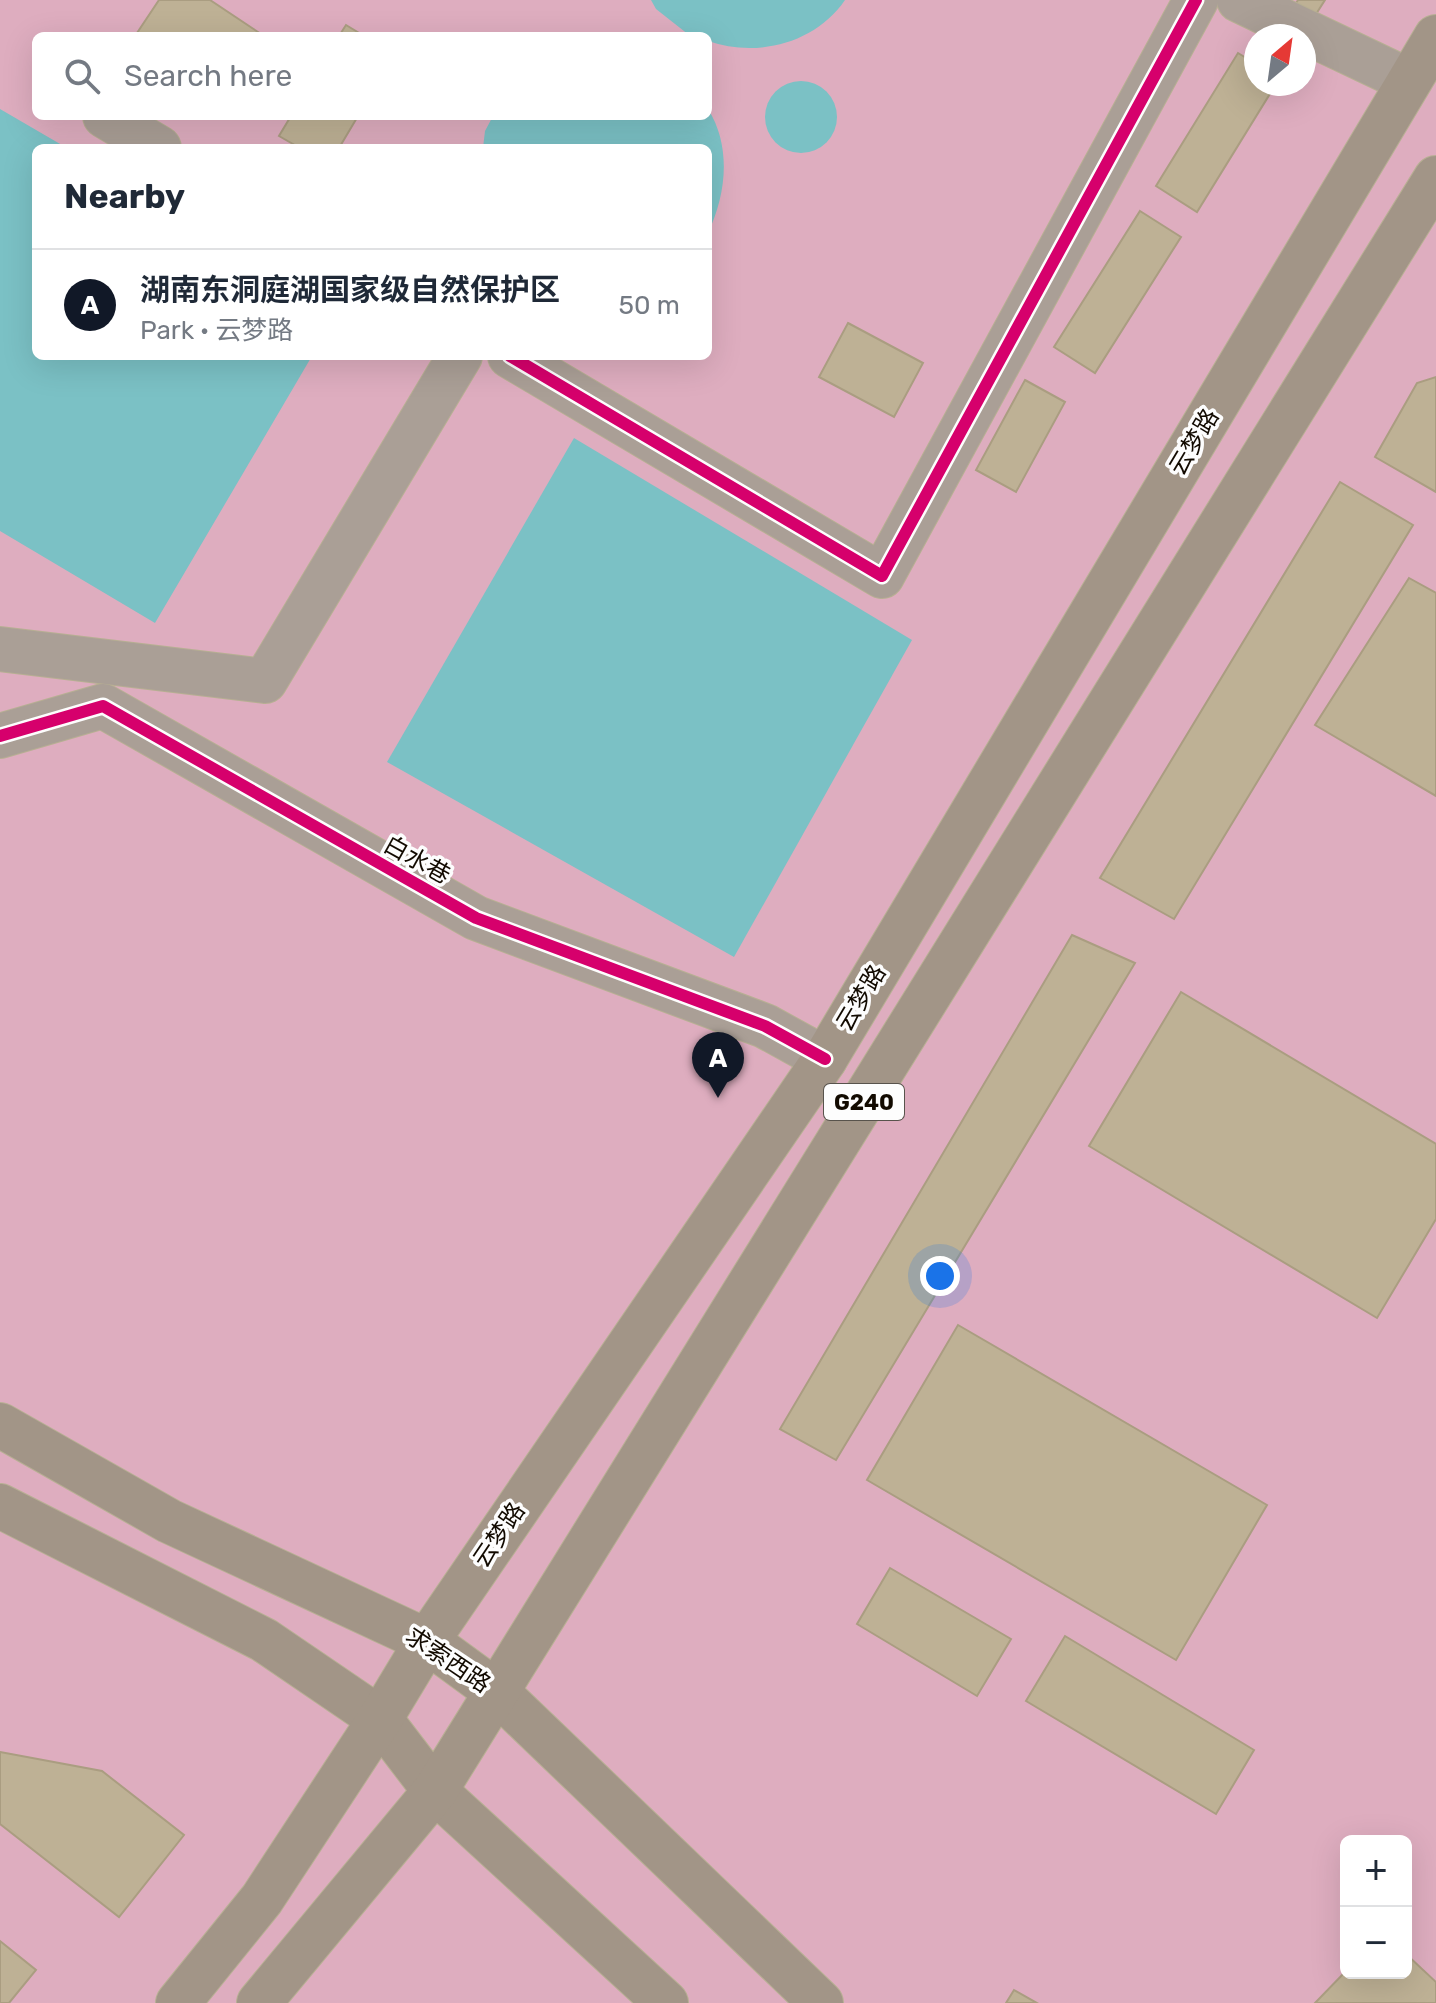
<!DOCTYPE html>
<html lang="en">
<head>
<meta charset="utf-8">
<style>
  :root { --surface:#fff; --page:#f2f2f3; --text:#1f2937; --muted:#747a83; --line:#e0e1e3; --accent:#111827 }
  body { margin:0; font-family:Rubik,"Noto Sans SC",sans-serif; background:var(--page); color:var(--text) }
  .controls { position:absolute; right:24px; bottom:24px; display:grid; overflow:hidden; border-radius:12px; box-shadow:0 8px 32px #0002 }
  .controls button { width:72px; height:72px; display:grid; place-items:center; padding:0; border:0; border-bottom:2px solid var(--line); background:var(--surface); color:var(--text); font:40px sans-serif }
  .compass { position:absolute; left:1244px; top:24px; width:72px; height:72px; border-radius:50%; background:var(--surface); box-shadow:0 8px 32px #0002; rotate:29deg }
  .you { position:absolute; left:940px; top:1276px; width:28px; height:28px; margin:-20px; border:6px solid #fff; border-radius:50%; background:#1a73e8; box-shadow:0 0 0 12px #1a73e833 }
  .badge { display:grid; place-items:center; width:52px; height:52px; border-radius:50%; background:var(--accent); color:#fff; font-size:26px; font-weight:700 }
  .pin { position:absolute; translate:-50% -66px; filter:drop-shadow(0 2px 4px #0008) }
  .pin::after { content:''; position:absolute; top:42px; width:28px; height:24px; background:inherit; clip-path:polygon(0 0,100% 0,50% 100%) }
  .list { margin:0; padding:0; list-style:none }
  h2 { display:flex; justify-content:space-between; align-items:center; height:104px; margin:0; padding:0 32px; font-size:34px }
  h2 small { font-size:26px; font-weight:400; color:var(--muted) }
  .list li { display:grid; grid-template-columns:52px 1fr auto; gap:24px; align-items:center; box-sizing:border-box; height:112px; padding:0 32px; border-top:2px solid var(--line) }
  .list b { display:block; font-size:30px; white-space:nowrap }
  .list p { margin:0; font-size:26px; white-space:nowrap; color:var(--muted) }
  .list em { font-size:26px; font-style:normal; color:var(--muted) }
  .icon { flex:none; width:44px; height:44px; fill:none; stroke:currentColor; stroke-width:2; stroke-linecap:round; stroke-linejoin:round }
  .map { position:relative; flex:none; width:1436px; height:2003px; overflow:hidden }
  .search { position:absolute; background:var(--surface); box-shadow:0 8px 32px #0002; left:32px; top:32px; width:680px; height:88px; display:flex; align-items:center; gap:20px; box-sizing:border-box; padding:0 28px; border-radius:12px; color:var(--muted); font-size:30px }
  .panel { position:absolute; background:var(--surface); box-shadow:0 8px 32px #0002; left:32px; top:144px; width:680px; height:216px; border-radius:12px }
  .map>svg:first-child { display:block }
  .green { fill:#deadbf; fill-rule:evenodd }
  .water { fill:#7bc1c5 }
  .building { fill:#beb195; stroke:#aa9d81; stroke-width:2 }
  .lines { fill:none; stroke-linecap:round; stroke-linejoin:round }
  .minor-casing { stroke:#b7af93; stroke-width:46 }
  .major-casing { stroke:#b7af93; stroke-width:46 }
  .minor { stroke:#aa9f96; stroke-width:44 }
  .major { stroke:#a29587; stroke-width:44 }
  .cycleway-casing { stroke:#fdfdfd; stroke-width:17 }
  .cycleway { stroke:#d6006c; stroke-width:12 }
  .labels { text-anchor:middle; stroke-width:7; stroke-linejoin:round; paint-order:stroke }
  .shield { fill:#fdfdfd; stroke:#58534c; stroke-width:2 }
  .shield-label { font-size:22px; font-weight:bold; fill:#120a00 }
  .street-label { font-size:24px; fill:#120a00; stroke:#fdfdfd }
</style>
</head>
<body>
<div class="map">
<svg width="1436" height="2003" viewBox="0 0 1436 2003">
  <rect width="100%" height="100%" fill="#dcd1aa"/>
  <path class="green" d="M0 0H1436V2003H0ZM36 36H708V116H36ZM1256 36H1304V84H1256ZM36 148H708V356H36ZM1346 1841H1406V1973H1346Z"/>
  <g class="water">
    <path d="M651 0H845C815 44 756 58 708 41V36L689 35 656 9Z"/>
    <circle cx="801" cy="117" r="36"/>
    <polygon points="0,109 67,148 36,148 36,356 312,356 155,623 0,531"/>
    <path d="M708 109C732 147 726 195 708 233V148H483L485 131 493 116H708Z"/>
    <polygon points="574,438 912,640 734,957 387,762"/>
  </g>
  <g class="building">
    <polygon points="159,0 210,0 264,36 135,36"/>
    <polygon points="1298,0 1325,0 1302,36 1276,36"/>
    <polygon points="346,25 364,36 339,36"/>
    <polygon points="1238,53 1256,64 1256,84 1276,84 1197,212 1156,186"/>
    <polygon points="291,116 358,116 339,148 300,148 279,136"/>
    <polygon points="1140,211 1181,237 1095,373 1054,347"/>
    <polygon points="848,323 923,363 894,417 819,377"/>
    <polygon points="1436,377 1436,492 1375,457 1417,383"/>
    <polygon points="1025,380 1065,402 1016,492 976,470"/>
    <polygon points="1340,482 1413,525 1174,919 1100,878"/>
    <polygon points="1409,578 1436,593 1436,796 1315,725"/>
    <polygon points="1072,935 1135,963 836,1460 780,1429"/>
    <polygon points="1181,992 1436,1144 1436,1219 1377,1318 1089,1146"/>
    <polygon points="958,1325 1267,1505 1176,1660 867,1480"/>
    <polygon points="890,1568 1011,1639 977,1696 857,1624"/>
    <polygon points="1065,1636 1254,1750 1216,1814 1026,1701"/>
    <polygon points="0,1752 102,1771 184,1835 119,1917 0,1824"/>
    <polygon points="0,1941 36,1970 9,2003 0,2003"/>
    <polygon points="1406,1954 1436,1982 1436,2003 1315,2003 1346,1971 1346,1973 1406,1973"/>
    <polygon points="1014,1990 1037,2003 1006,2003"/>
  </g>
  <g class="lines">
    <defs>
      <g id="minor">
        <polyline points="1239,0 1409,81"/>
        <polyline points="105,116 159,148"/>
        <polyline points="510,356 882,576 1196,0"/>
        <polyline points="0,649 265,681 460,356"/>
        <polyline points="0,736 103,706 476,918 765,1026 825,1059"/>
      </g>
      <g id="major">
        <polyline points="0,1425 169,1521 427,1641 498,1693 821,2003"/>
        <polyline points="0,1506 264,1640 380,1719 435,1791 666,2003"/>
        <polyline points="178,2003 262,1899 380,1719 427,1641 825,1059 1436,37"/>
        <polyline points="259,2003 435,1791 1436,178"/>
      </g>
    </defs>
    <use href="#minor" class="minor-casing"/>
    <use href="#major" class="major-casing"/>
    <use href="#minor" class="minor"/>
    <use href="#major" class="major"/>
    <defs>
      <g id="cycleway">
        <polyline points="510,356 882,576 1196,0"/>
        <polyline points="0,736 103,706 476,918 765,1026 825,1059"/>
      </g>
    </defs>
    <use href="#cycleway" class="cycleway-casing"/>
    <use href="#cycleway" class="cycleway"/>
  </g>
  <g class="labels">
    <rect class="shield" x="824" y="1084" width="80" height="36" rx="6"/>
    <g class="shield-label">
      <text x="864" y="1110">G240</text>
    </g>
    <g class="street-label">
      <text transform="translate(1194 442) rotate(-59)" y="8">云梦路</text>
      <text transform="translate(417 860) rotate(29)" y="8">白水巷</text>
      <text transform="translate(861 998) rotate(-59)" y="8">云梦路</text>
      <text transform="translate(499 1535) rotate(-56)" y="8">云梦路</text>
      <text transform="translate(448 1660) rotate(34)" y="8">求索西路</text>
    </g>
  </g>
</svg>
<div class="controls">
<button>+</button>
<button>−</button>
</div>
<svg class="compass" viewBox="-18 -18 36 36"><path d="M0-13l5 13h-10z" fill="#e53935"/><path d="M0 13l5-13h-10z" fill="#747a83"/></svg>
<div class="you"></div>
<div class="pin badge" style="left:718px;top:1098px">A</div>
<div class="search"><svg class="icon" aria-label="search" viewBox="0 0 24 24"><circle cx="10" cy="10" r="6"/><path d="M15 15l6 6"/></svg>Search here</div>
<section class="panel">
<h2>Nearby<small></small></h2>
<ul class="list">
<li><span class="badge">A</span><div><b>湖南东洞庭湖国家级自然保护区</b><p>Park · 云梦路</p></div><em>50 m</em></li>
</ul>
</section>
</div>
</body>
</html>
